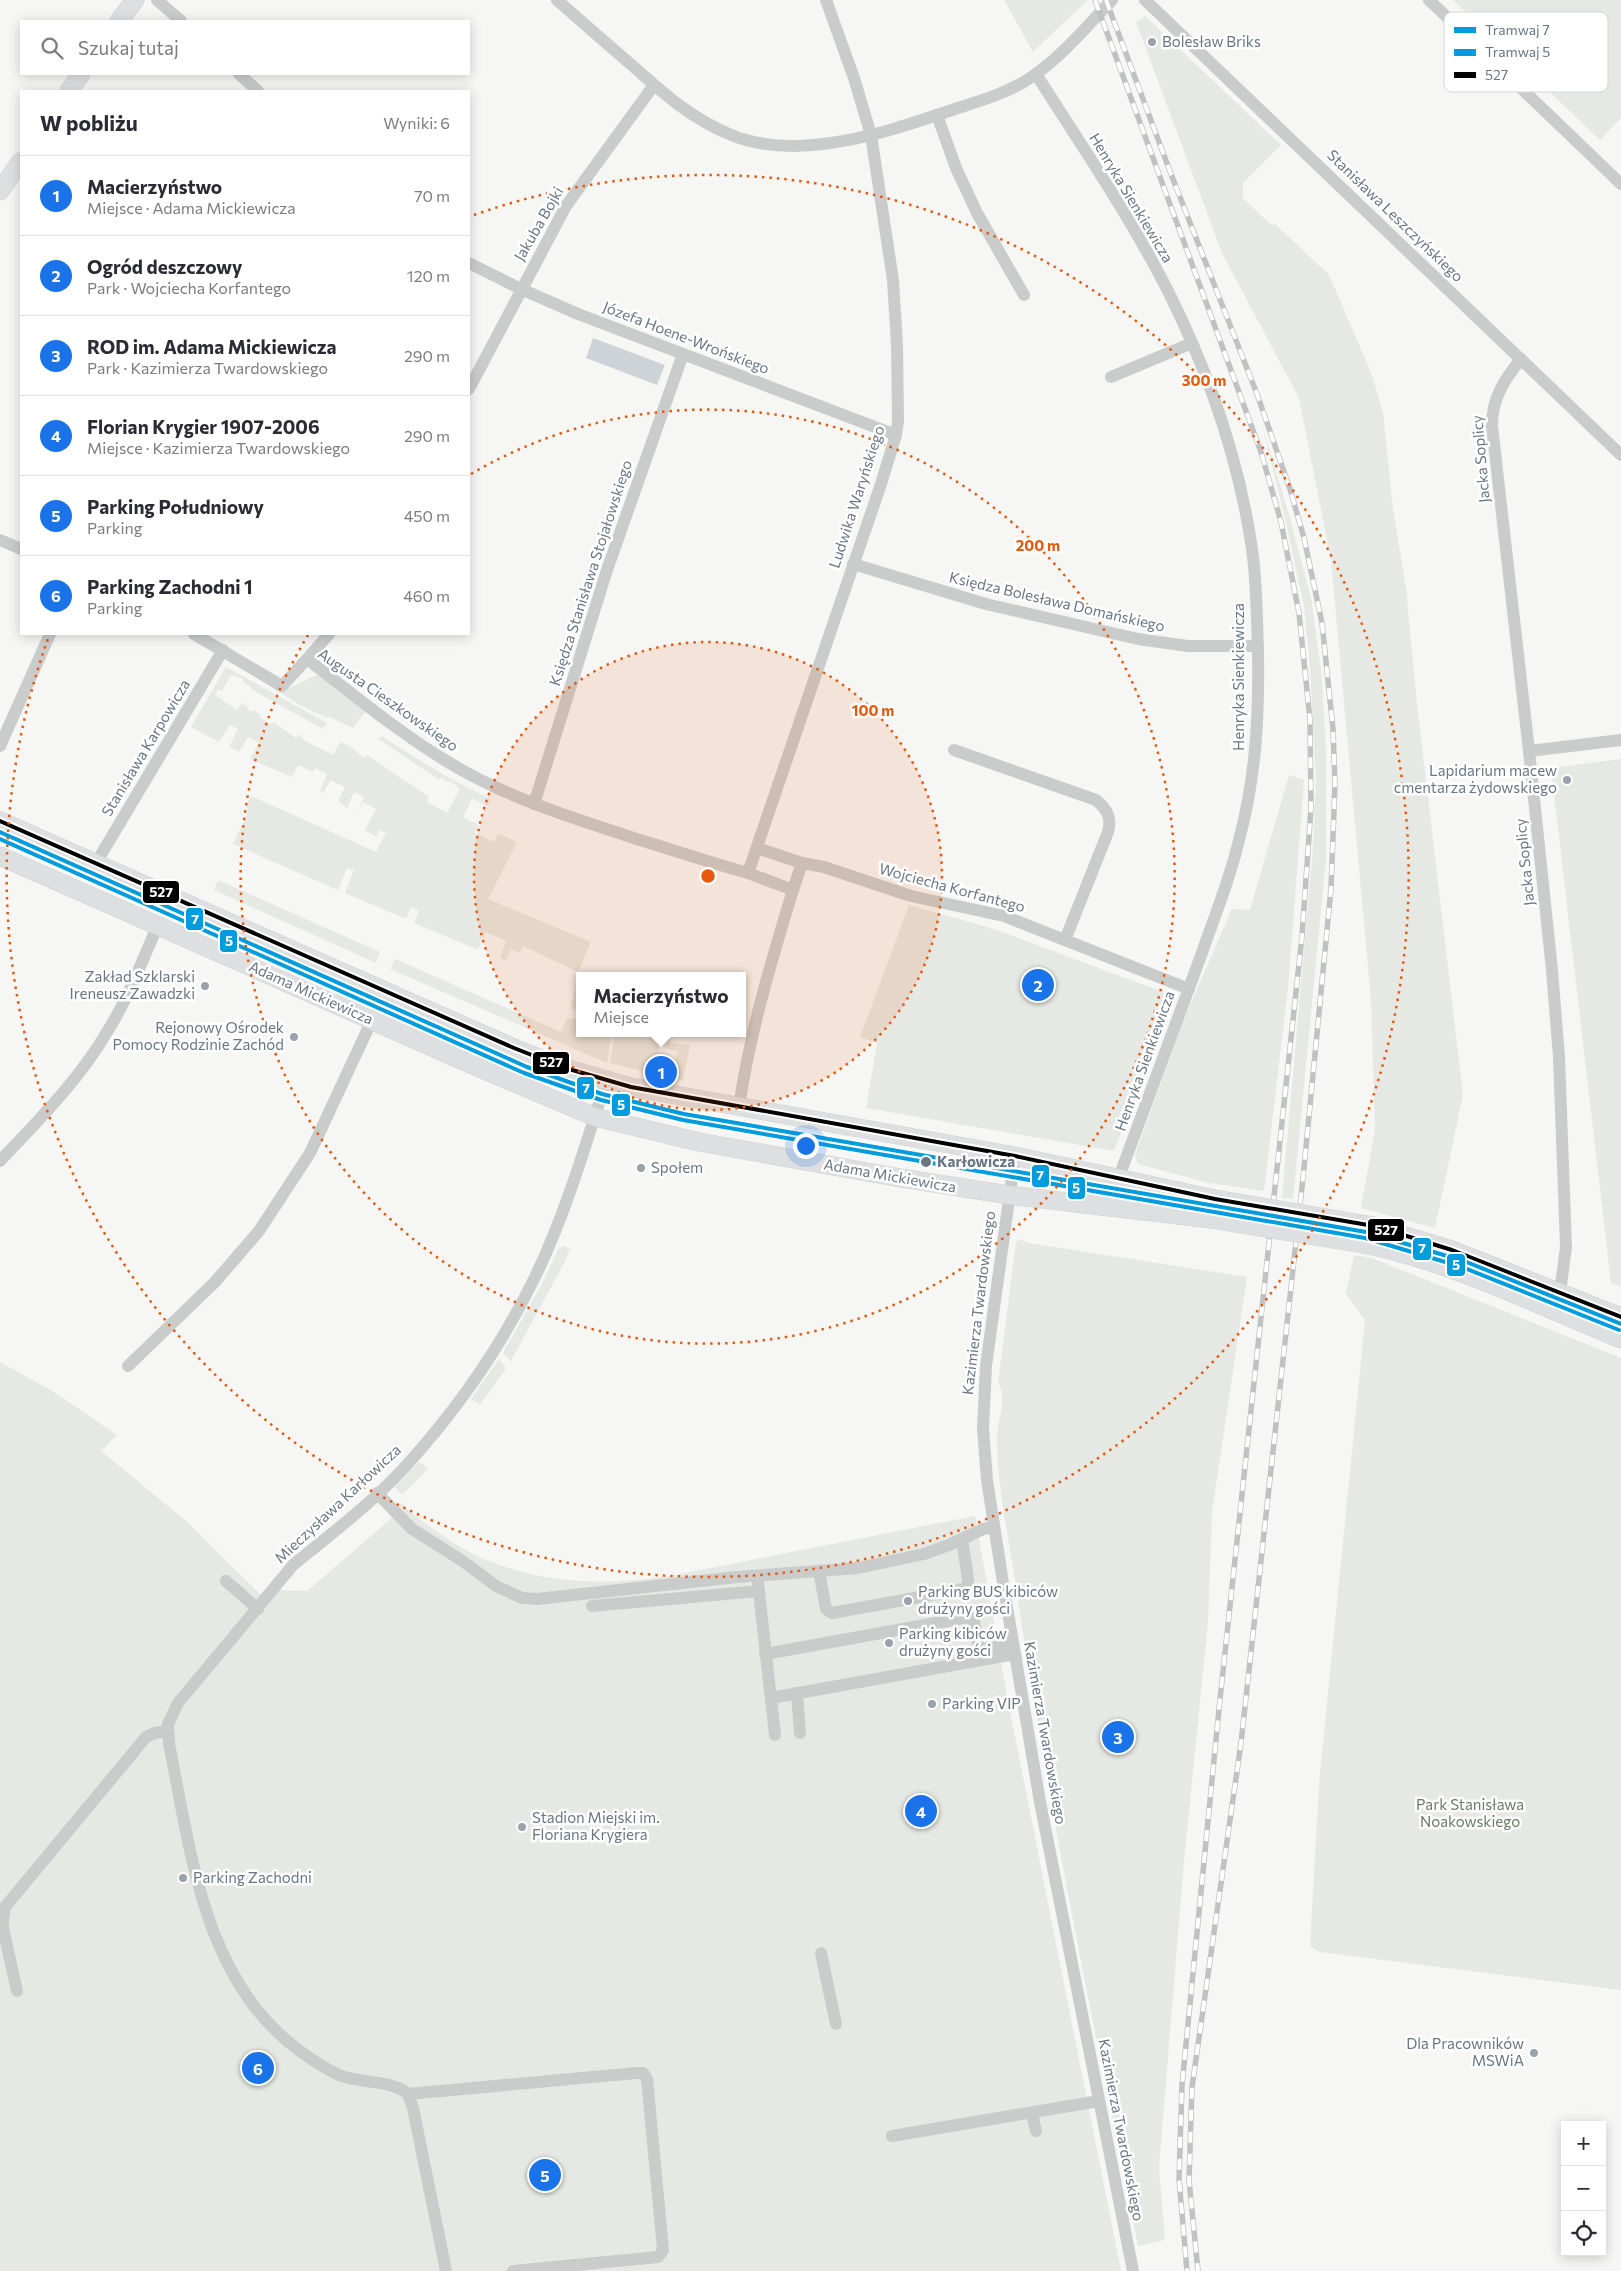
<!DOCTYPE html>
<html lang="pl">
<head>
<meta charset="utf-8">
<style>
  :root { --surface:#fff; --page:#f7f7f7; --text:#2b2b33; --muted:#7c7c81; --line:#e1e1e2; --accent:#1a73e8 }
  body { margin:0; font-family:Commissioner,sans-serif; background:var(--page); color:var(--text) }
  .controls { position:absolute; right:15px; bottom:15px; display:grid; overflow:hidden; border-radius:0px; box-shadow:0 2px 12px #0003 }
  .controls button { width:45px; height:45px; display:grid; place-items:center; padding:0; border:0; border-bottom:1px solid var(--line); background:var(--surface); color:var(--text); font:25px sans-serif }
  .you { position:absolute; left:805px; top:1145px; width:18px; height:18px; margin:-12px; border:4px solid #fff; border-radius:50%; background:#1a73e8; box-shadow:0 0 0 8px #1a73e833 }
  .badge { display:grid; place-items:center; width:32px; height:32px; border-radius:50%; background:var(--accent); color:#fff; font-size:16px; font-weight:700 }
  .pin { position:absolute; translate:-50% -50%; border:2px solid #fff; box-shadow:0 1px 5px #0006 }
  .popup { position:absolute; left:576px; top:972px; width:170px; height:65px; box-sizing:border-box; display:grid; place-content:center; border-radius:0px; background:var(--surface); filter:drop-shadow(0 1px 4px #0005); font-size:16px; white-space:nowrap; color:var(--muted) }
  .popup b { font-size:19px; color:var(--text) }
  .popup::after { content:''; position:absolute; left:50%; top:100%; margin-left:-10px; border:10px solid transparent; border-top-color:var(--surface) }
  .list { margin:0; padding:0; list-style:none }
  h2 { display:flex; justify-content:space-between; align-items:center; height:65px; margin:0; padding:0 20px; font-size:21px }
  h2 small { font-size:16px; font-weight:400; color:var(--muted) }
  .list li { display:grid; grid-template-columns:32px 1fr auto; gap:15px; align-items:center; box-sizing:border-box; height:80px; padding:0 20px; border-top:1px solid var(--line) }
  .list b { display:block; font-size:19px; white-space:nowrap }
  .list p { margin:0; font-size:16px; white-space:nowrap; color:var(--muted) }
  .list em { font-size:16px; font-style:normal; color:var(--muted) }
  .icon { flex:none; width:28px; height:28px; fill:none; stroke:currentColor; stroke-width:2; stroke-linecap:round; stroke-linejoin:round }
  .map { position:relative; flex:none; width:1621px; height:2271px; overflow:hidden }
  .search { position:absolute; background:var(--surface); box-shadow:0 2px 12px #0003; left:20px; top:20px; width:450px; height:55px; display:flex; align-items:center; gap:12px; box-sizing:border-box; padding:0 18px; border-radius:0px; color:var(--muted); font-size:19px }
  .panel { position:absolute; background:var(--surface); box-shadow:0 2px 12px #0003; left:20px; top:90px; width:450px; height:545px; border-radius:0px }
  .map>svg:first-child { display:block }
  .green { fill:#e6e8e3 }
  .water { fill:#cdd3d6 }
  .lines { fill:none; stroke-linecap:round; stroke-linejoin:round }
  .secondary-casing { stroke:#d2d2d3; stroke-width:19 }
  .street { stroke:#cacccc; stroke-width:12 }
  .secondary { stroke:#dedfe0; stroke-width:18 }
  .rail-casing { stroke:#c0c1c2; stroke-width:5.5 }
  .rail { stroke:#fff; stroke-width:4; stroke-dasharray:11; stroke-linecap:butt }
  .secondary-bridge-casing { stroke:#d2d2d3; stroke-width:19; stroke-linecap:butt }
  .secondary-bridge { stroke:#dedfe0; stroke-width:18 }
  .bus-1-casing { stroke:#fff; stroke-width:8 }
  .bus-1 { stroke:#000; stroke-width:4 }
  .tram-1-casing { stroke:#fff; stroke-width:8 }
  .tram-2-casing { stroke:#fff; stroke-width:8 }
  .tram-1 { stroke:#009cdd; stroke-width:4 }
  .tram-2 { stroke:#009cdd; stroke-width:4 }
  .ring { fill:none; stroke:#e8590c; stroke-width:2.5; stroke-dasharray:2.5 5 }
  .poi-dot { fill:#9aa3ab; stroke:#fff; stroke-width:2 }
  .stop-dot { fill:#687683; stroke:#fff; stroke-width:2 }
  .labels { text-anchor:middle; stroke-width:5; stroke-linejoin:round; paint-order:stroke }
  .poi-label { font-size:15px; fill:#687683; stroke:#fff; text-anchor:start }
  .street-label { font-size:15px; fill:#687683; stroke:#fff }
  .stop-label { font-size:15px; font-weight:bold; fill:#687683; stroke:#fff; text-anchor:start }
  .park-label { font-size:15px; fill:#6a7b66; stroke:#fff }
  .key { fill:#fff; stroke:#d2d6da; stroke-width:1 }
  .key-label { font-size:14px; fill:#687683 }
  .centre { fill:#e8590c; stroke:#fff; stroke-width:2.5 }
  .ring-label { font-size:15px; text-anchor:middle; font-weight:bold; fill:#e8590c; stroke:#fff; stroke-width:5; stroke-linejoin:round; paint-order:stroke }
  .line-badge { stroke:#fff; stroke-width:2 }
  .badge-label { font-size:14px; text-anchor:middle; font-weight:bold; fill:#fff }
</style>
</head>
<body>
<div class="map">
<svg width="1621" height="2271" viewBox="0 0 1621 2271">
  <rect width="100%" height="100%" fill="#f6f6f5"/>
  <g class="green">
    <polygon points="1004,0 1088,0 1033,52"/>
    <polygon points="1453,0 1621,0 1621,118 1600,140"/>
    <polygon points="1145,16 1281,145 1243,183 1243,198 1272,226 1275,224 1329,275 1372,375 1383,413 1393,509 1406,588 1416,695 1463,1095 1435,1228 1361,1208 1375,1129 1371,1000 1331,560 1299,398 1222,253 1136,22"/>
    <polygon points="1262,424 1291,522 1311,598 1322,678 1326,753 1326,858 1293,1199 1282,1198 1313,848 1316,781 1310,667 1304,606 1286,522"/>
    <polygon points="226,667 327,723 323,729 251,689 251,687 243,682 243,679 231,675 222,691 219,689 215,695 237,710 242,703 248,707 247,709 253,712 254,710 260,714 259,717 271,724 273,722 296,738 298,735 304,739 303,740 333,755 340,742 350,746 364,758 367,755 429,797 427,802 447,813 460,789 450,781 448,782 440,778 439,780 379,739 381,736 442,774 490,799 488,806 472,799 463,817 478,825 475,833 494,842 498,833 517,842 488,899 591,942 578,972 580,976 580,1010 571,1009 578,972 523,946 520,953 511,949 506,960 500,958 506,941 486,932 478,950 414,923 419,911 411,907 406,919 345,893 354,870 347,868 338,890 233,844 249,810 246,807 251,796 376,852 386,833 380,830 376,837 365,830 376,809 363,802 357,814 364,797 354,792 347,808 338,801 345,787 331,780 323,793 320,791 327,774 315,768 313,772 298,765 292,777 250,759 259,743 248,737 239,752 229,747 238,729 230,725 219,742 191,727"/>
    <polygon points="316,675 320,676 366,711 353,728 329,717 327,718 298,704 273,688 274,686 287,689"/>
    <polygon points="1621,759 1621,1287 1611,1283 1551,768"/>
    <polygon points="1289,775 1304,780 1288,988 1264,1191 1209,1183 1138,1164 1135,1155 1183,1021 1232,909 1250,910"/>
    <polygon points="218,880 380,952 376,963 214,890"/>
    <polygon points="909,905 994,929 1163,992 1170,1007 1114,1151 866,1108 877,1043 860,1037"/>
    <polygon points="395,959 561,1032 567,1018 580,1020 580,1033 612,1033 607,1063 390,969"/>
    <polygon points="615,1033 644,1033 661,1036 658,1052 670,1054 667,1077 610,1063"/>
    <polygon points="666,1037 670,1038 670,1043 690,1045 683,1080 673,1078 677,1052 664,1047"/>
    <path d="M1020 1239 1028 1243 1247 1277 1212 1512 1208 1622 1183 1872 1159 2168 1165 2240 1138 2246C1094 2027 1048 1808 1016 1587 1009 1538 997 1487 997 1438 997 1422 1008 1396 998 1383L1016 1242Z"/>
    <polygon points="564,1246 570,1249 565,1261 511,1361 503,1353 543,1282 559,1248"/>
    <polygon points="1354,1255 1372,1258 1621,1358 1621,1990 1320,1952 1310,1946 1319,1784 1365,1320 1346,1294"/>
    <polygon points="499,1359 506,1368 480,1405 471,1399"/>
    <path d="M0 1362 54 1392 117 1435 101 1451 185 1520 267 1601 280 1590 307 1591 401 1510 398 1506 402 1503 404 1507C429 1526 455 1547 484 1559 544 1584 601 1585 664 1577L975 1516 1007 1696 1121 2271H0Z"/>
    <polygon points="419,1462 428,1469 402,1495 395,1487"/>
  </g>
  <polygon class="water" points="593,338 665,365 657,385 586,358"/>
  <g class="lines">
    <defs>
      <g id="secondary">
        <polyline points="119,21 135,0"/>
        <polyline points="69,91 81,74"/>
        <polyline points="0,191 21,161"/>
        <polyline points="0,821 514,1048 562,1067 631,1087 1015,1156 1215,1199"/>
        <polyline points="0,856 468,1063 595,1117 699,1142 901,1178 1009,1195 1211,1219"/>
        <polyline points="1374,1226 1452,1250 1621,1317"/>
        <path d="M1369 1245C1456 1264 1538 1305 1621 1339"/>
      </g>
    </defs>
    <use href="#secondary" class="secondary-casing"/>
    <g class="street">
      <polyline points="157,0 181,21"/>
      <path d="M557 0C582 22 608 45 634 67 664 94 691 118 729 134 796 163 884 133 949 111 975 102 1003 95 1027 80 1059 60 1086 27 1112 0"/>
      <polyline points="1145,0 1621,455"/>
      <polyline points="1429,0 1621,184"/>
      <polyline points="239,74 258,91"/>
      <path d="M1036 74C1081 145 1130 216 1168 291 1208 371 1239 460 1252 549 1257 584 1257 620 1258 655 1259 715 1256 773 1241 832 1231 876 1214 918 1199 961 1173 1033 1146 1105 1119 1177"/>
      <polyline points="937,115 956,168 977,213 1024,295"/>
      <polyline points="469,263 521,289 578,314 896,435"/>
      <path d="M1521 359C1504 380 1492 398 1492 426L1529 751 1552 970 1559 1057 1566 1247 1561 1285 1550 1310"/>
      <polyline points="1111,377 1192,343"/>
      <polyline points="469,389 566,206 654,85"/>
      <polyline points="0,540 21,549"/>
      <polyline points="853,564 986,604 1138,639 1188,646 1258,646"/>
      <path d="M194 634 282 686 307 659C353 694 398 732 448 762 507 798 575 819 640 840 676 851 712 863 748 873"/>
      <polyline points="307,659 329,634"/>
      <polyline points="0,746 50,634"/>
      <path d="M954 750 1096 800C1107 809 1112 818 1108 832L1065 940"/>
      <polyline points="1529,751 1621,740"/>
      <polyline points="534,804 607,570 683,354"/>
      <polyline points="757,848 802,863 793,890"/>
      <polyline points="96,863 223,650"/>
      <polyline points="802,863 824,867 911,896 1004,916 1189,989"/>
      <path d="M739 1107C750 1032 771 962 793 890L748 873 880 487 896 435 898 421 897 345 893 280 871 135 854 78 826 0"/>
      <polyline points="1015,1156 986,1366 983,1428 987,1480 1004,1589 1040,1802 1133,2271"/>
      <path d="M0 1161C38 1121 79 1080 107 1032 128 999 142 961 158 925"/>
      <polyline points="128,1366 215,1282 259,1231 310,1153 372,1020"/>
      <polyline points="377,1493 412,1529 464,1562 496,1586 522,1598 537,1599 737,1577 858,1568 924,1554 949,1545 983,1529 994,1527"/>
      <polyline points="819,1571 826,1609 832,1613 964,1589 968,1584 968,1579 962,1539"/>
      <polyline points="226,1581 258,1609"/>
      <polyline points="758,1583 775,1735"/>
      <polyline points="592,1606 759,1591"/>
      <polyline points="979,1650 1013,1644"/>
      <polyline points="765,1654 969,1617 974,1622 981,1660 771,1698"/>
      <polyline points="981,1660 1015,1654"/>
      <polyline points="797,1693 800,1733"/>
      <polyline points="821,1953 836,2024"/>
      <polyline points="17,1991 3,1928 3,1921 5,1907 146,1737 155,1733 167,1731"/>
      <polyline points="408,2094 636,2073 643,2073 647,2079 663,2250 658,2257 513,2271"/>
      <polyline points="1032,2113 1036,2131"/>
      <polyline points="892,2136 1099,2101"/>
      <path d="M446 2271 413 2108 408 2094C390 2079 360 2084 339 2075 326 2069 312 2060 300 2051 203 1981 191 1851 169 1744L168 1724 178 1703 284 1576 293 1565C331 1534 371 1504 404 1468 456 1411 501 1347 535 1277 565 1215 585 1147 606 1081"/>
    </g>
    <use href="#secondary" class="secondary"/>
    <defs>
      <g id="rail">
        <polyline points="1095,0 1261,452 1281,522 1299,613 1310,720 1311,808 1302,936 1220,1699 1182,2085 1179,2179 1187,2271"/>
        <polyline points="1106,0 1171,174 1257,394 1290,489 1304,538 1322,623 1333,729 1335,784 1331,889 1303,1178 1241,1743 1192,2087 1189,2180 1198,2271"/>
      </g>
    </defs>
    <use href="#rail" class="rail-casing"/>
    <use href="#rail" class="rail"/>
    <defs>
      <g id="secondary-bridge">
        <polyline points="1215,1199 1374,1226"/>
        <polyline points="1211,1219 1369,1245"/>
      </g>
    </defs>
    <use href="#secondary-bridge" class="secondary-bridge-casing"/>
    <use href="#secondary-bridge" class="secondary-bridge"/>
    <defs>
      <polyline id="bus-1" points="0,821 514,1048 562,1067 631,1087 1015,1156 1215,1199 1374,1226 1452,1250 1621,1317"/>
    </defs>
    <use href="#bus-1" class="bus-1-casing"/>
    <use href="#bus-1" class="bus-1"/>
    <defs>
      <polyline id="tram-1" points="0,832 527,1067 602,1094 684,1114 1366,1232 1464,1261 1621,1324"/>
      <polyline id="tram-2" points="0,839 524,1073 601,1100 683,1120 1365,1238 1462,1267 1619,1330"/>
    </defs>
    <use href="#tram-1" class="tram-1-casing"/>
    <use href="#tram-2" class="tram-2-casing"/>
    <use href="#tram-1" class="tram-1"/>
    <use href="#tram-2" class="tram-2"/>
  </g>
  <circle cx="708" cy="876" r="234" fill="#e8590c" fill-opacity=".12"/>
  <g class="ring">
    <circle cx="708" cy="876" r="234"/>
    <path d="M471 474A467 467 0 1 1 308 635"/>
    <path d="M474 215A701 701 0 1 1 49 636"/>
  </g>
  <g class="poi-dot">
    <circle cx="1152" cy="42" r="5"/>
    <circle cx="1567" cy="780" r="5"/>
    <circle cx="205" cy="986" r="5"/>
    <circle cx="294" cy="1037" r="5"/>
    <circle cx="641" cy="1168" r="5"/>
    <circle cx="908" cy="1601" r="5"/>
    <circle cx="889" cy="1643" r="5"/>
    <circle cx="932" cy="1704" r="5"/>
    <circle cx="522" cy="1827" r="5"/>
    <circle cx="183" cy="1878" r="5"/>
    <circle cx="1534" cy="2053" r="5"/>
  </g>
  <circle class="stop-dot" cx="926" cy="1162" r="6"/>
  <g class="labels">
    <g class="poi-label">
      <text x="1162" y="47">Bolesław Briks</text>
      <text x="1557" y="776" text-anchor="end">Lapidarium macew<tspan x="1557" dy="17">cmentarza żydowskiego</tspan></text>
      <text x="195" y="982" text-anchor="end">Zakład Szklarski<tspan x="195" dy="17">Ireneusz Zawadzki</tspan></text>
      <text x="284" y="1033" text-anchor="end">Rejonowy Ośrodek<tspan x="284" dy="17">Pomocy Rodzinie Zachód</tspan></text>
      <text x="651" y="1173">Społem</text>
      <text x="918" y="1597">Parking BUS kibiców<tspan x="918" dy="17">drużyny gości</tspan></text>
      <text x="899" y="1639">Parking kibiców<tspan x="899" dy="17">drużyny gości</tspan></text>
      <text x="942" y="1709">Parking VIP</text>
      <text x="532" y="1823">Stadion Miejski im.<tspan x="532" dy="17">Floriana Krygiera</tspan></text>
      <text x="193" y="1883">Parking Zachodni</text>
      <text x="1524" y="2049" text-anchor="end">Dla Pracowników<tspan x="1524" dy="17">MSWiA</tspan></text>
    </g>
    <g class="street-label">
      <text transform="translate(1131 198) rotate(59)" y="5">Henryka Sienkiewicza</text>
      <text transform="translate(1395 216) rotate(44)" y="5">Stanisława Leszczyńskiego</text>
      <text transform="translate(539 224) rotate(-60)" y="5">Jakuba Bojki</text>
      <text transform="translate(686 338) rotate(21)" y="5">Józefa Hoene-Wrońskiego</text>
      <text transform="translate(1481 459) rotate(-95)" y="5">Jacka Soplicy</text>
      <text transform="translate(857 497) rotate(-72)" y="5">Ludwika Waryńskiego</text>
      <text transform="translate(591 573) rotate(-72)" y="5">Księdza Stanisława Stojałowskiego</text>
      <text transform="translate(1057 602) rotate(13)" y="5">Księdza Bolesława Domańskiego</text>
      <text transform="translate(1239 677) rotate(-90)" y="5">Henryka Sienkiewicza</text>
      <text transform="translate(388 700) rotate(35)" y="5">Augusta Cieszkowskiego</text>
      <text transform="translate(146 748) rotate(-59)" y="5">Stanisława Karpowicza</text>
      <text transform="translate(1525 862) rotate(-96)" y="5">Jacka Soplicy</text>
      <text transform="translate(952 888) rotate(15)" y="5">Wojciecha Korfantego</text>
      <text transform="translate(311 993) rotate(24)" y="5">Adama Mickiewicza</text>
      <text transform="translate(1145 1061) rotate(-70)" y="5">Henryka Sienkiewicza</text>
      <text transform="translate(890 1176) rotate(10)" y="5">Adama Mickiewicza</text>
      <text transform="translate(979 1303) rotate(-83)" y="5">Kazimierza Twardowskiego</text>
      <text transform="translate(338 1504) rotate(-43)" y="5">Mieczysława Karłowicza</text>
      <text transform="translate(1045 1733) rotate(80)" y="5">Kazimierza Twardowskiego</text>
      <text transform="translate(1121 2130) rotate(79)" y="5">Kazimierza Twardowskiego</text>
    </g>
    <g class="stop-label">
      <text x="937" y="1167">Karłowicza</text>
    </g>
    <g class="park-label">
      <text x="1470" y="1810">Park Stanisława<tspan x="1470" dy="17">Noakowskiego</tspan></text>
    </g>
  </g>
  <rect x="1444" y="12" width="164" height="80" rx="8" class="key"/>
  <rect x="1454" y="27" width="22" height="6" fill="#009cdd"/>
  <rect x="1454" y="49" width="22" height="7" fill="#009cdd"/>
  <rect x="1454" y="72" width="22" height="6" fill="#000"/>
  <g class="key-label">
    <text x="1485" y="35">Tramwaj 7</text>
    <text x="1485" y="57">Tramwaj 5</text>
    <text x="1485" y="80">527</text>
  </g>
  <circle cx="708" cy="876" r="8" class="centre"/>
  <g class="ring-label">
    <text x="1204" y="386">300 m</text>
    <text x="1038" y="551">200 m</text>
    <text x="873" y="716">100 m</text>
  </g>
  <g class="line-badge">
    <rect x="142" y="880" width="38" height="24" rx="5" fill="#000"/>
    <rect x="185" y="907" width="19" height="24" rx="5" fill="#009cdd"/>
    <rect x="219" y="929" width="19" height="24" rx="5" fill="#009cdd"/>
    <rect x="532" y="1051" width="38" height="24" rx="5" fill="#000"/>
    <rect x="576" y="1076" width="19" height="24" rx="5" fill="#009cdd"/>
    <rect x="611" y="1093" width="20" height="24" rx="5" fill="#009cdd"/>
    <rect x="1031" y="1164" width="19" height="24" rx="5" fill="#009cdd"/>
    <rect x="1067" y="1176" width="19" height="24" rx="5" fill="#009cdd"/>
    <rect x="1367" y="1218" width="38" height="24" rx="5" fill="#000"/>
    <rect x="1412" y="1237" width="20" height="24" rx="5" fill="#009cdd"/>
    <rect x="1446" y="1253" width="20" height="24" rx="5" fill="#009cdd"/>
  </g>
  <g class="badge-label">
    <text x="161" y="897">527</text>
    <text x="195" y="924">7</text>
    <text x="229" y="946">5</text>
    <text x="551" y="1067">527</text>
    <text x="586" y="1093">7</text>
    <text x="621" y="1110">5</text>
    <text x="1040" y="1180">7</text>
    <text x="1076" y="1193">5</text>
    <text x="1386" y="1235">527</text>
    <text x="1422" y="1253">7</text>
    <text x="1456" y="1270">5</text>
  </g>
</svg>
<div class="controls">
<button>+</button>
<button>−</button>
<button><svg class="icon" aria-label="locate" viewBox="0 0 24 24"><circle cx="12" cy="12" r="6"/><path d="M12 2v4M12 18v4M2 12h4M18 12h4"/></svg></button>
</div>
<div class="you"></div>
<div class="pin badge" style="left:661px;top:1072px">1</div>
<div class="popup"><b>Macierzyństwo</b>Miejsce</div>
<div class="pin badge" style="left:1038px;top:985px">2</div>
<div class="pin badge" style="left:1118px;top:1737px">3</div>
<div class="pin badge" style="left:921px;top:1811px">4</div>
<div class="pin badge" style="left:545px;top:2175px">5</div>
<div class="pin badge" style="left:258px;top:2068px">6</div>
<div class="search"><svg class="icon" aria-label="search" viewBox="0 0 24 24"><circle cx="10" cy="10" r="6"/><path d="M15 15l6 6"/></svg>Szukaj tutaj</div>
<section class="panel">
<h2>W pobliżu<small>Wyniki: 6</small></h2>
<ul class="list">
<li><span class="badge">1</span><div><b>Macierzyństwo</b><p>Miejsce · Adama Mickiewicza</p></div><em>70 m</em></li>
<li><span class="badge">2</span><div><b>Ogród deszczowy</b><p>Park · Wojciecha Korfantego</p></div><em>120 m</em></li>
<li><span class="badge">3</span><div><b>ROD im. Adama Mickiewicza</b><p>Park · Kazimierza Twardowskiego</p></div><em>290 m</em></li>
<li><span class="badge">4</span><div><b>Florian Krygier 1907-2006</b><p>Miejsce · Kazimierza Twardowskiego</p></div><em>290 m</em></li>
<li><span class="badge">5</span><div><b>Parking Południowy</b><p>Parking</p></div><em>450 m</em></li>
<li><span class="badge">6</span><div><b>Parking Zachodni 1</b><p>Parking</p></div><em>460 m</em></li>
</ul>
</section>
</div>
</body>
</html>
